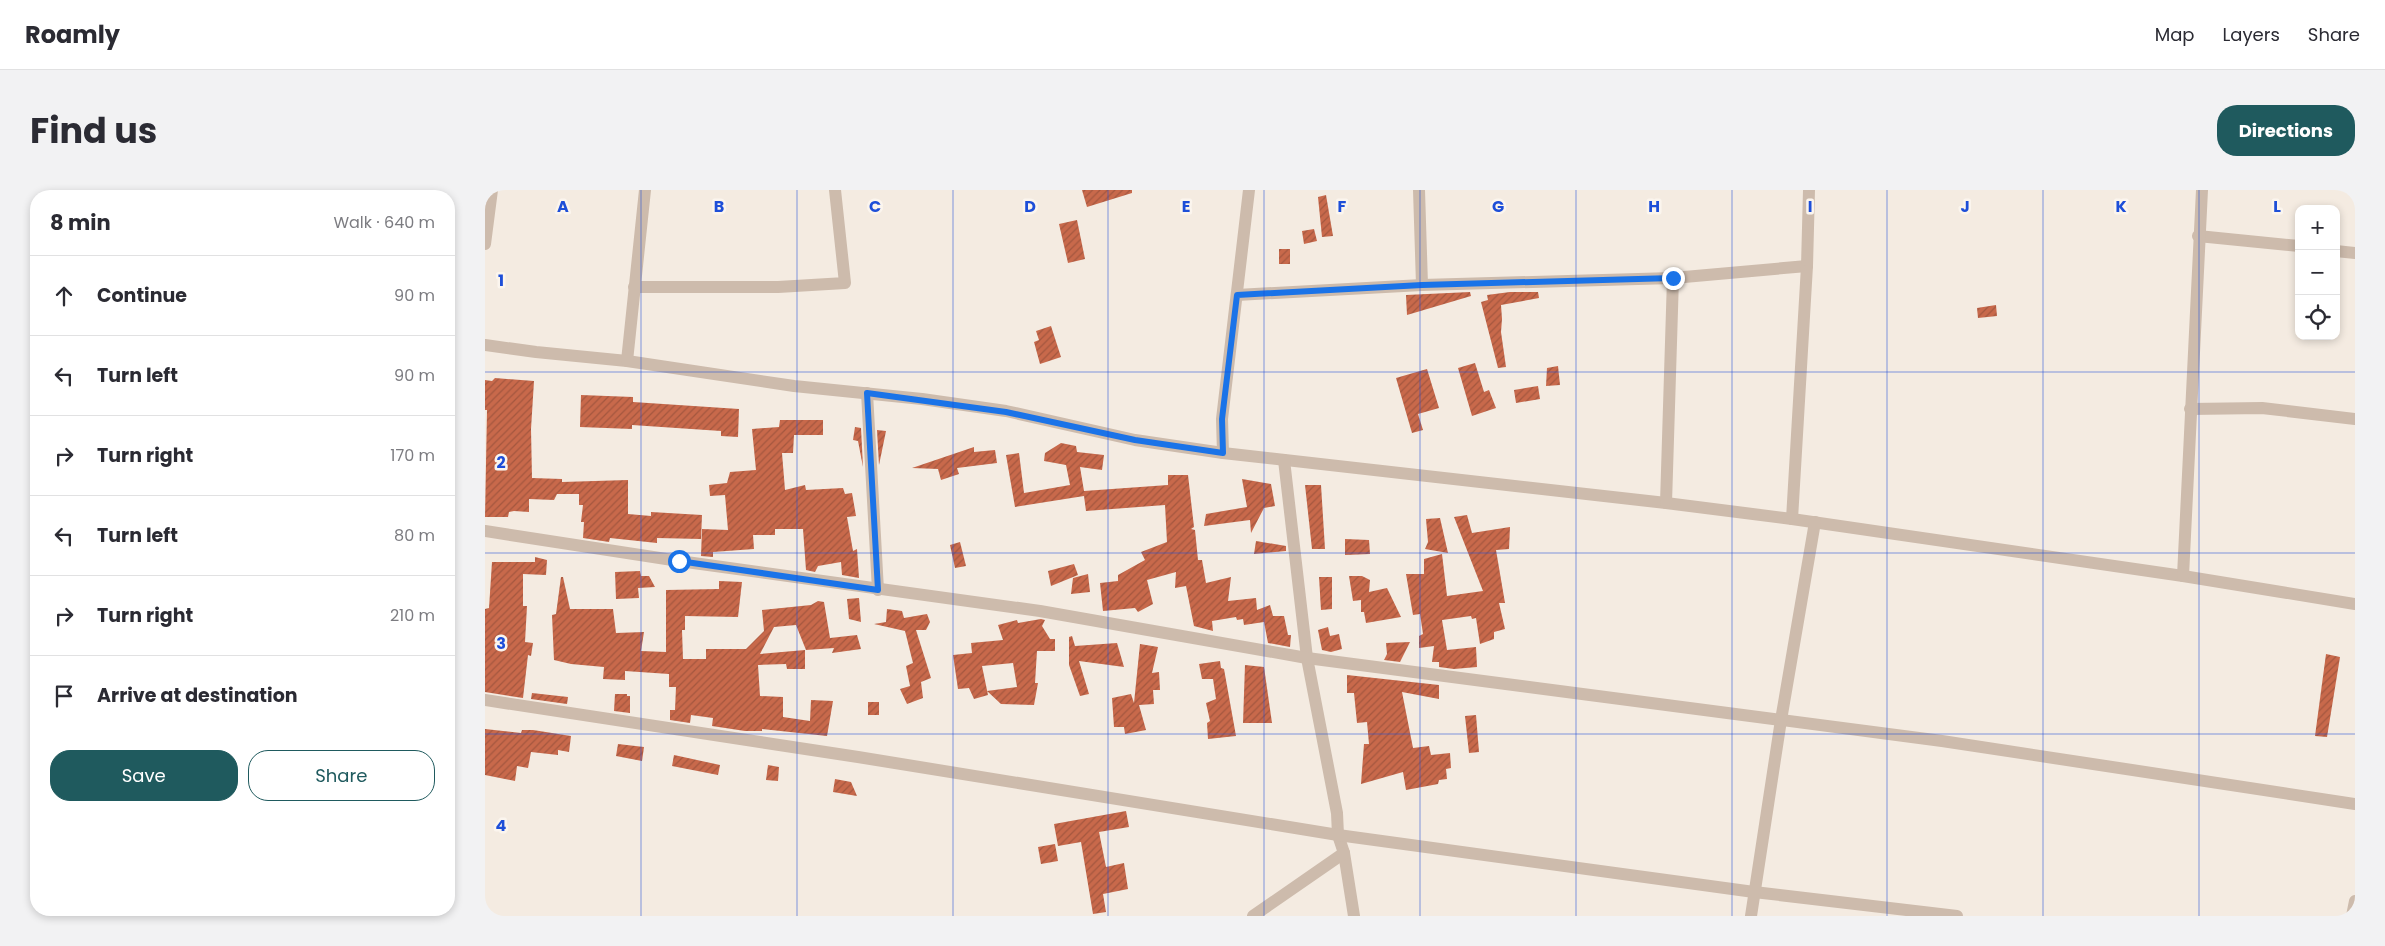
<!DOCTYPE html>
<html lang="en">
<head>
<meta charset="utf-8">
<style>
  :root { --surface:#fff; --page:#f2f2f3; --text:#2b2b33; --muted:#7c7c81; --line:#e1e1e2; --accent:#1f5a5e }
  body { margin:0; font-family:Poppins,sans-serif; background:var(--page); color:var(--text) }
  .controls { position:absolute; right:15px; top:15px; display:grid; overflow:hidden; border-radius:10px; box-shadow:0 2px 8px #0003 }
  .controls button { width:45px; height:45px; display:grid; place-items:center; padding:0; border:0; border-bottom:1px solid var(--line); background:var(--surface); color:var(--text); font:25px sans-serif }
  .stop { position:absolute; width:15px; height:15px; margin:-11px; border:4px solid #1a73e8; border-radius:50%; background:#fff }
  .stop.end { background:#1a73e8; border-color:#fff; box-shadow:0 1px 5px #0008 }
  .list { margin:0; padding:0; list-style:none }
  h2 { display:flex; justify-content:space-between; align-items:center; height:65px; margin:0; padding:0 20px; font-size:21px }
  h2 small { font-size:16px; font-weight:400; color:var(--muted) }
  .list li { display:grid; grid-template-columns:32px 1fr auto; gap:15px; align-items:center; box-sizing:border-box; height:80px; padding:0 20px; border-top:1px solid var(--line) }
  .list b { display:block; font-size:19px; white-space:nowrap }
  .list em { font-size:16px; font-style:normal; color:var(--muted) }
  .actions { display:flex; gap:10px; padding:15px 20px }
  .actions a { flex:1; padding:11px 0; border:1px solid var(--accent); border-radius:20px; text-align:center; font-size:18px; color:var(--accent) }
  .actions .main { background:var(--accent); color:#fff }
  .icon { flex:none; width:28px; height:28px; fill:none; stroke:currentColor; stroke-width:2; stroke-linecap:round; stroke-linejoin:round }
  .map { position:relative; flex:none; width:1870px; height:726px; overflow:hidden; border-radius:20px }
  header { display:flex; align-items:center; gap:30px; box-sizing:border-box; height:70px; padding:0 25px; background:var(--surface); border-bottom:1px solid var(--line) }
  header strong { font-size:24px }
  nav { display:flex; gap:28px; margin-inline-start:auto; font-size:18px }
  .intro { display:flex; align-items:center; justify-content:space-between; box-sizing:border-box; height:120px; padding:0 30px }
  h1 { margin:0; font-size:35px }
  .button { padding:12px 22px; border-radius:20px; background:var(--accent); color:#fff; font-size:18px; font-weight:700 }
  main { display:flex; gap:30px; padding:0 30px }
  aside { flex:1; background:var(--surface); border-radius:20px; box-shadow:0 2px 8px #0003 }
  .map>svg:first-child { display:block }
  .building { fill:url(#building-hatch) }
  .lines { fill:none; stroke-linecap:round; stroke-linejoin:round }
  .street { stroke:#cdbbac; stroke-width:12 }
  .route { stroke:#1a73e8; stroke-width:6 }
  .grid { fill:none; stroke:#1d4ed8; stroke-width:1; stroke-opacity:0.55 }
  .grid-label { font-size:16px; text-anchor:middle; font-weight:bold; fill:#1d4ed8; stroke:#fbf5ee; stroke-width:5; stroke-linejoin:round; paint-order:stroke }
</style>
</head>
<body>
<header>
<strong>Roamly</strong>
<nav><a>Map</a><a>Layers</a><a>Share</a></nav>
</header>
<div class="intro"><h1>Find us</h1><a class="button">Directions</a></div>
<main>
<aside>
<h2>8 min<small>Walk · 640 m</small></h2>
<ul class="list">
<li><svg class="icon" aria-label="ahead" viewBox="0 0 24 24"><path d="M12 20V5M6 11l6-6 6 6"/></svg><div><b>Continue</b></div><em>90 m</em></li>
<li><svg class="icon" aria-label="left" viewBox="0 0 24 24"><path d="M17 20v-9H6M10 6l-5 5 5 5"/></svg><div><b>Turn left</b></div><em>90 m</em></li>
<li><svg class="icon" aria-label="right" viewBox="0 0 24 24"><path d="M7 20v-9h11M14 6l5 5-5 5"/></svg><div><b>Turn right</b></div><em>170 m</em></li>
<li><svg class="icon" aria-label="left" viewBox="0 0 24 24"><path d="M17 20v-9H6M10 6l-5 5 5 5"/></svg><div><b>Turn left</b></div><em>80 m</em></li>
<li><svg class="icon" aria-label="right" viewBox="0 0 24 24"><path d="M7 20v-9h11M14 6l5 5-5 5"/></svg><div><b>Turn right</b></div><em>210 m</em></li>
<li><svg class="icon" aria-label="arrive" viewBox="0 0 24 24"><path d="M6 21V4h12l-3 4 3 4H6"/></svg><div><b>Arrive at destination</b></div></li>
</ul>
<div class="actions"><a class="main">Save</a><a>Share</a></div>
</aside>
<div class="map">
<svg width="1870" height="726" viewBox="0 0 1870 726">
  <defs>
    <pattern id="building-hatch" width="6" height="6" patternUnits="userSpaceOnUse" patternTransform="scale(1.25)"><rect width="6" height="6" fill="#c8694b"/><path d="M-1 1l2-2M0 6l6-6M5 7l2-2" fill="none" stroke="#a4573f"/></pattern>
  </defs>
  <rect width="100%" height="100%" fill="#f4ebe1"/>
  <g class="building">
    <polygon points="597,0 647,0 647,3 602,17"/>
    <polygon points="841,5 848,46 837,47 833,7"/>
    <polygon points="592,30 600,69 583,73 574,34"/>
    <polygon points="829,39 832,51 819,54 817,41"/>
    <rect x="794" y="59" width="11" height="15"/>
    <polygon points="985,102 986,106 922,125 921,105"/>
    <polygon points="1025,102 1053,102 1054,108 1016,115 1017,129 1016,142 1021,177 1013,178 996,112 1003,110 1002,105"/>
    <polygon points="1511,115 1512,126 1493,128 1492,118"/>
    <polygon points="566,136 576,167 555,174 549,152 554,150 551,141"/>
    <polygon points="990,173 999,202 1004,200 1011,218 987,226 973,178"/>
    <polygon points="1073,176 1075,195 1061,196 1062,178"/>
    <polygon points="942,179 954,218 933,224 938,240 927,243 911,188"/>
    <polygon points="10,188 49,191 46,239 47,288 77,289 77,292 143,290 143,324 166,326 166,322 217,325 216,349 172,348 172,353 125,348 124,352 98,348 99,332 96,332 98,315 94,315 94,304 72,304 69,310 44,309 44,322 29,321 24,322 23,327 0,327 2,220 0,220 0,190 7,191"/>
    <polygon points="1053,196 1055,209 1031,213 1029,200"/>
    <polygon points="96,205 148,207 148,212 254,219 253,247 236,246 236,241 147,235 147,239 95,237"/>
    <polygon points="295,230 338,230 338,245 309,245 308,263 297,263 300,300 320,295 321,300 358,298 360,304 367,303 371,326 362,327 368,361 372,359 374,388 357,385 356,372 333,376 330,382 321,380 318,339 290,339 290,345 268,345 269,359 228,362 228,367 216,366 217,339 243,340 240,305 225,306 224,295 242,293 245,282 271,280 267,239 294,237"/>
    <polygon points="370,237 376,238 378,277 373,251 368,250"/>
    <polygon points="392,240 401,241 394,275"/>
    <polygon points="576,253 591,256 592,262 619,265 617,280 595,277 599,301 683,295 683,285 703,285 709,337 706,339 710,340 713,370 717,370 721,393 746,387 743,411 771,408 772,420 785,415 788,426 799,426 803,445 806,445 805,457 783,453 779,432 759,435 758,429 752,430 751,427 727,431 728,441 709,436 701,396 690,398 691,382 662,390 668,414 653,422 650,418 618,421 615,393 633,391 633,385 660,370 656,362 682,352 680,315 601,321 599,306 530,317 521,265 534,263 539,303 585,295 581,275 559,271 560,263"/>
    <polygon points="489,257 489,262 510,260 512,273 472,278 474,284 456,290 453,279 427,278"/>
    <polygon points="757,289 786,294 790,316 779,318 766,343 765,330 719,336 721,324 762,317"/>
    <polygon points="820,295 836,295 840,359 827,359"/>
    <polygon points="982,325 987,343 1025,337 1024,359 1011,360 1020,413 1014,413 1020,439 1009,442 1009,449 995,454 991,428 987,429 986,426 957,430 962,460 991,457 992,477 969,479 954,477 954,472 947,472 949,456 934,458 934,446 938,444 935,424 928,425 921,384 939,384 939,369 957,364 962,406 998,401 969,327"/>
    <polygon points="955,328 963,363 940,359 943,352 941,329"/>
    <polygon points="860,349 884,350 885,364 860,365"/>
    <polygon points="771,351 801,356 801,361 769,364"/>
    <polygon points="475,352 481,376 470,378 465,355"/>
    <polygon points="50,367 62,370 61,385 38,384 38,416 42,416 40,452 48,453 46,466 43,465 38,508 0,502 0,419 4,418 7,372 50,372"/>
    <polygon points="589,374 593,385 566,396 563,381"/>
    <polygon points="155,381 156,386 164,386 170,397 153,398 154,408 131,409 130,382"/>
    <polygon points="603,384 605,402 586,404 588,388"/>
    <polygon points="864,386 877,386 885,390 884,402 902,398 916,427 881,433 879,422 876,422 876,410 868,411"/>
    <polygon points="76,387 78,387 85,419 128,419 131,443 159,442 156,461 181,462 181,400 234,399 234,391 257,392 253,427 200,426 200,440 197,440 198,469 221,469 221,459 261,459 279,441 277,420 326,415 333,411 339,412 345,448 372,445 376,459 347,463 349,458 321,460 311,435 289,437 275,464 320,460 320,479 302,479 301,474 273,475 275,506 298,507 298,527 325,531 326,510 348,511 342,546 277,539 277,541 260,541 227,536 228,528 206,525 205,533 185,530 185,520 190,520 191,497 184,497 184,484 140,481 140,490 118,489 119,477 86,474 69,470 67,425 71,424"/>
    <polygon points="834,387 847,387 847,419 836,420"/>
    <polygon points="374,408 376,432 364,429 362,409"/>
    <polygon points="402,419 417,421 419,428 442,424 445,432 441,440 431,440 446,488 436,492 438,508 422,514 415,499 425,496 421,476 428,473 420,441 389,434 401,432"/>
    <polygon points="556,429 560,430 557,436 565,449 570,449 570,461 552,461 550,493 553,493 549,515 516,514 502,501 532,497 528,473 497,476 503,505 489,509 484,498 473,499 468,465 487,463 486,453 518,450 513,435 532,430 533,433"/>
    <polygon points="843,437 845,446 854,444 857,459 846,462 837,460 833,440"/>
    <polygon points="587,446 590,456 632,453 639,477 594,471 604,504 595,506 584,475 584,447"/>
    <polygon points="925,452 915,472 899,470 902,464 901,453"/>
    <polygon points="655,454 673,457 667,483 674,482 675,500 668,500 669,514 654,515 661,540 640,544 639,537 629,537 627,508 646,504 649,513"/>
    <polygon points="1841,464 1855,467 1842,547 1830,546"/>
    <polygon points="735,471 736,478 739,479 751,546 723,549 722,533 725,531 721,513 731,509 728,489 717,489 714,474"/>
    <polygon points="760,475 779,477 787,533 758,533"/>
    <polygon points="862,485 954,495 954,509 917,502 928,558 944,556 946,565 965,563 966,578 961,579 962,589 954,590 953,594 921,600 918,582 876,594 879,554 884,554 882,532 872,533 869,503 862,503"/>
    <polygon points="47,503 83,507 82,514 46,509"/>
    <polygon points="130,504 142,504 142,506 145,506 145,523 129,521"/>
    <rect x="383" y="512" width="11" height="13"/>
    <polygon points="991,525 994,562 984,563 980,526"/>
    <polygon points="0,539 36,543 37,540 48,540 86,546 84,562 73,560 73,565 46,562 43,578 32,576 30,591 0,585"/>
    <polygon points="133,554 159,557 157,571 131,566"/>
    <polygon points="189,565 235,575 233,585 187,576"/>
    <polygon points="283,575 294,577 293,591 281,590"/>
    <polygon points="350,589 366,592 372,606 348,602"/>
    <polygon points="641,621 644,637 614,642 621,677 639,673 643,699 618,704 621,722 608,724 596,652 573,656 569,634"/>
    <polygon points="570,654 573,671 556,674 553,657"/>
  </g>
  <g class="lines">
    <g class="street">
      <polyline points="934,0 937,95"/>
      <polyline points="1713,46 1814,56"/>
      <polyline points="0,54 7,0"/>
      <polyline points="1851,61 1870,63"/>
      <polyline points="149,97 293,97 360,93 350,0"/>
      <polyline points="752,105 937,95 1188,88 1322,76"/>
      <polyline points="0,155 51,162 142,171 309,196 437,209 521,221 650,250 738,263 1181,313 1307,329 1698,386 1870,414"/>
      <polyline points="142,171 160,0"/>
      <polyline points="382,203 393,400"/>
      <polyline points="1705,219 1777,218 1870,229"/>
      <polyline points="738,263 737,229 764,0"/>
      <polyline points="799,270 822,468 852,623 853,645 859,663 869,726"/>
      <polyline points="1181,313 1188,88"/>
      <polyline points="1307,329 1322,76 1324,0"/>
      <polyline points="0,341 194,371 555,421 822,468 1457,551 1870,614"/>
      <polyline points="1698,386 1717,0"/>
      <polyline points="0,510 373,567 853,645 1269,702 1472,726"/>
      <polyline points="768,726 859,663"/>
      <polyline points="1266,726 1296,530 1330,332"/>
      <polyline points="1867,726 1870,711"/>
    </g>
  </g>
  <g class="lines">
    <polyline class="route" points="194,371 393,400 382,203 521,222 650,250 738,263 737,229 752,105 937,95 1188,88"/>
  </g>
  <path class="grid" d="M156 0V726M312 0V726M468 0V726M623 0V726M779 0V726M935 0V726M1091 0V726M1247 0V726M1402 0V726M1558 0V726M1714 0V726M0 182H1870M0 363H1870M0 544H1870"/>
  <g class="grid-label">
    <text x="78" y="22">A</text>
    <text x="234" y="22">B</text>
    <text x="390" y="22">C</text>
    <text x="545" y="22">D</text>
    <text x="701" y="22">E</text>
    <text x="857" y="22">F</text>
    <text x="1013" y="22">G</text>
    <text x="1169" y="22">H</text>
    <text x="1325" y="22">I</text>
    <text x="1480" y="22">J</text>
    <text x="1636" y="22">K</text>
    <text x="1792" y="22">L</text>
    <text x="16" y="96">1</text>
    <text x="16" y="278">2</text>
    <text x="16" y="459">3</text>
    <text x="16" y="641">4</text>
  </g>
</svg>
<div class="controls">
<button>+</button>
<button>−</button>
<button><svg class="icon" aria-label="locate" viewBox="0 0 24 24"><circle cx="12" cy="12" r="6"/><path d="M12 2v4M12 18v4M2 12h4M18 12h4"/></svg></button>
</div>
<div class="stop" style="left:194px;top:371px"></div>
<div class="stop end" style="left:1188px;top:88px"></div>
</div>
</main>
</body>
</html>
